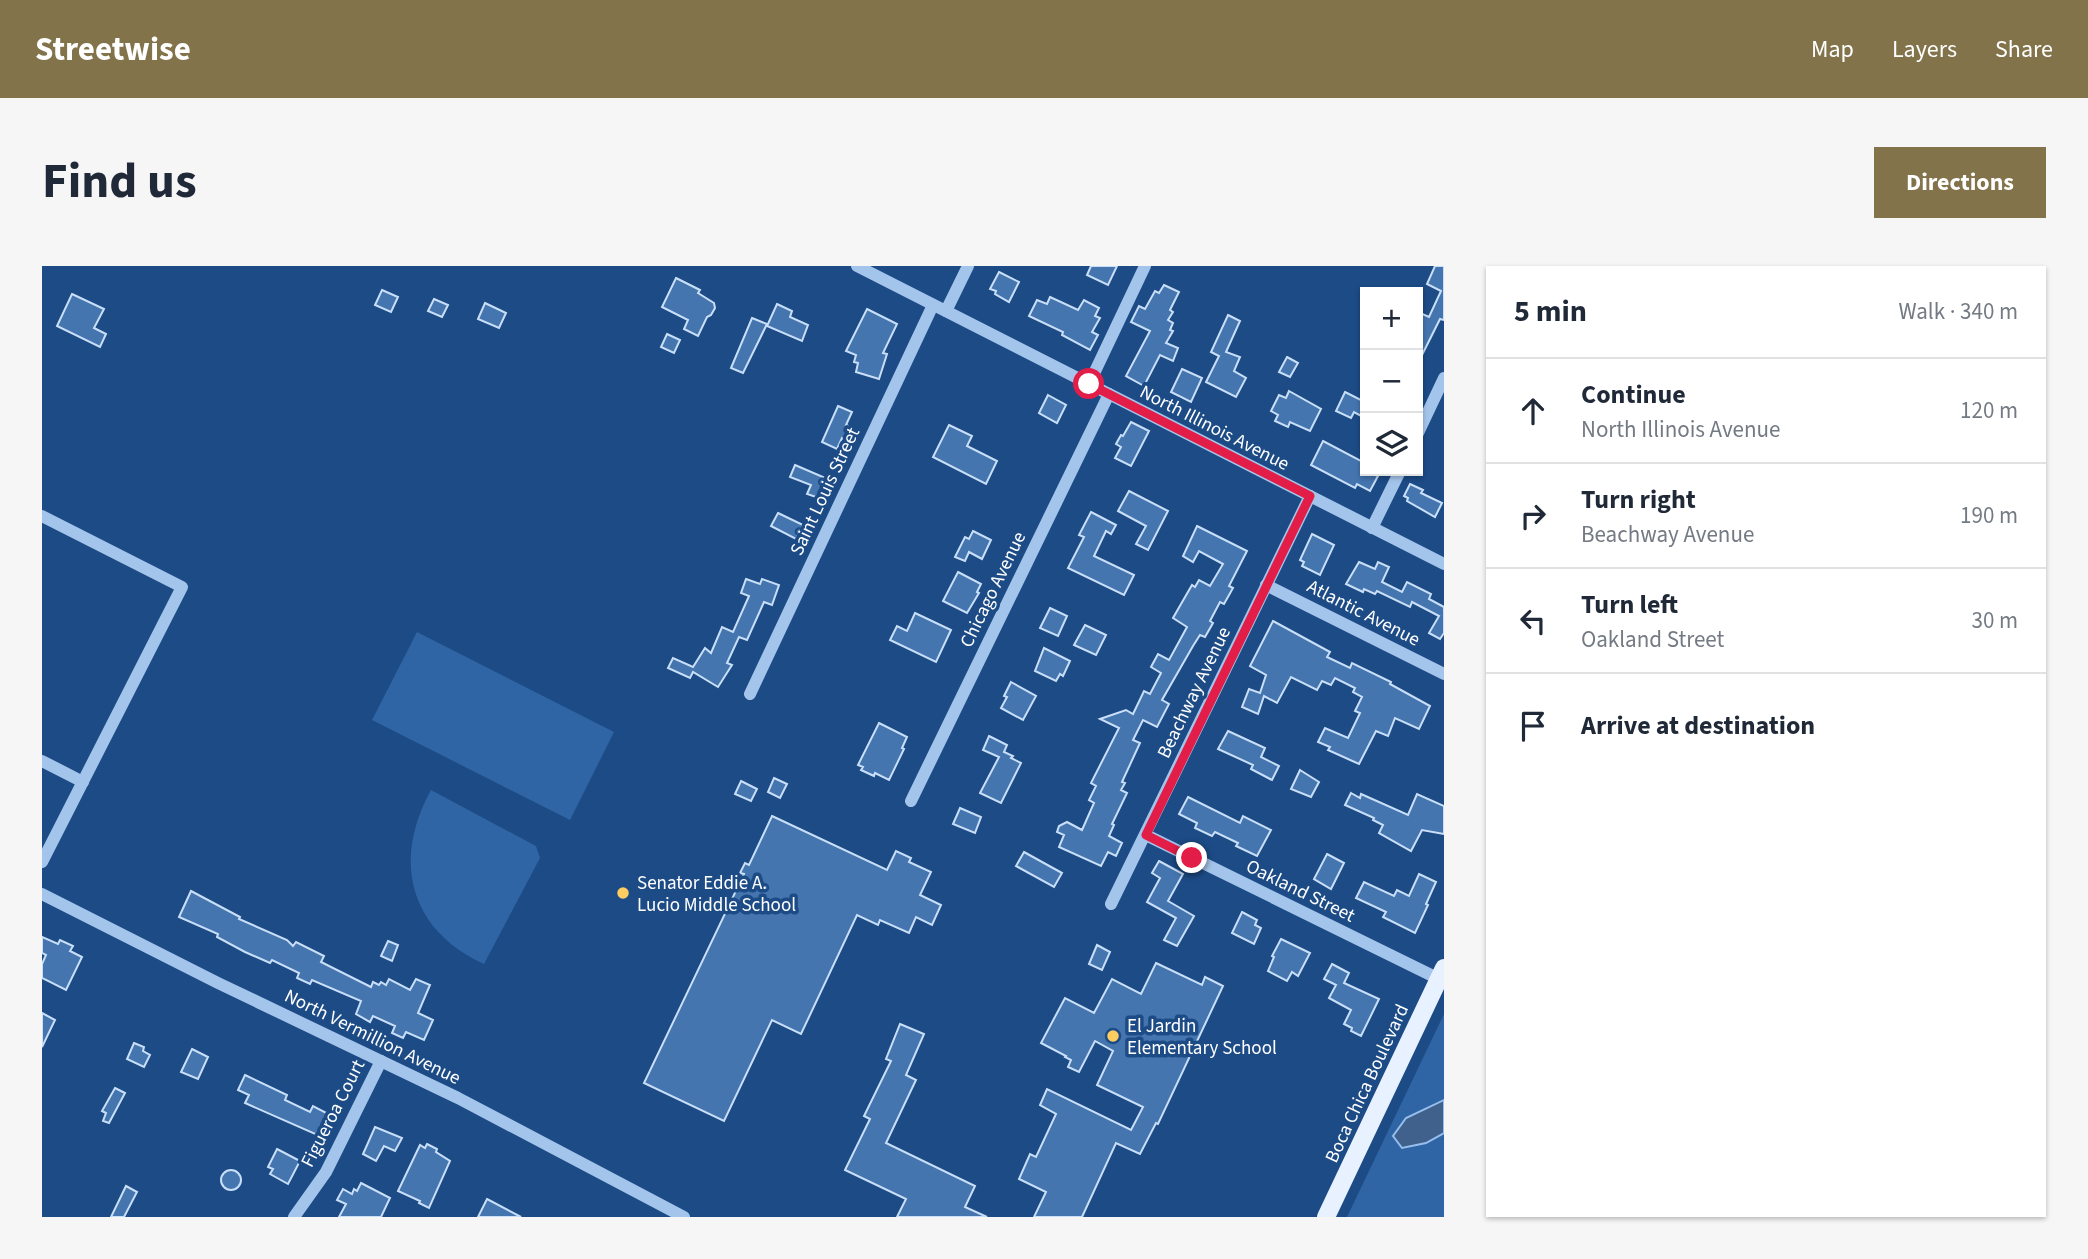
<!DOCTYPE html>
<html lang="en">
<head>
<meta charset="utf-8">
<style>
  :root { --surface:#fff; --page:#f6f6f7; --text:#1f2937; --muted:#747a83; --line:#e0e1e3; --accent:#82734a }
  body { margin:0; font-family:"Source Sans 3",sans-serif; background:var(--page); color:var(--text) }
  .controls { position:absolute; right:21px; top:21px; display:grid; overflow:hidden; border-radius:0px; box-shadow:0 2px 5px #0004 }
  .controls button { width:63px; height:63px; display:grid; place-items:center; padding:0; border:0; border-bottom:2px solid var(--line); background:var(--surface); color:var(--text); font:35px sans-serif }
  .stop { position:absolute; width:21px; height:21px; margin:-16px; border:5px solid #e11d48; border-radius:50%; background:#fff }
  .stop.end { background:#e11d48; border-color:#fff; box-shadow:0 2px 7px #0008 }
  .list { margin:0; padding:0; list-style:none }
  h2 { display:flex; justify-content:space-between; align-items:center; height:91px; margin:0; padding:0 28px; font-size:30px }
  h2 small { font-size:23px; font-weight:400; color:var(--muted) }
  .list li { display:grid; grid-template-columns:46px 1fr auto; gap:21px; align-items:center; box-sizing:border-box; height:105px; padding:0 28px; border-top:2px solid var(--line) }
  .list b { display:block; font-size:26px; white-space:nowrap }
  .list p { margin:0; font-size:23px; white-space:nowrap; color:var(--muted) }
  .list em { font-size:23px; font-style:normal; color:var(--muted) }
  .icon { flex:none; width:38px; height:38px; fill:none; stroke:currentColor; stroke-width:2; stroke-linecap:round; stroke-linejoin:round }
  .map { position:relative; flex:none; width:1402px; height:951px; overflow:hidden; border-radius:0px }
  header { display:flex; align-items:center; gap:42px; box-sizing:border-box; height:98px; padding:0 35px; background:var(--accent); color:#fff }
  header strong { font-size:33px }
  nav { display:flex; gap:38px; margin-inline-start:auto; font-size:24px }
  .intro { display:flex; align-items:center; justify-content:space-between; box-sizing:border-box; height:168px; padding:0 42px }
  h1 { margin:0; font-size:49px }
  .button { padding:18px 32px; border-radius:0px; background:var(--accent); color:#fff; font-size:24px; font-weight:700 }
  main { display:flex; gap:42px; padding:0 42px }
  aside { flex:1; background:var(--surface); border-radius:0px; box-shadow:0 2px 5px #0004 }
  .map>svg:first-child { display:block }
  .green { fill:#2f65a4 }
  .water { fill:#3f618c; stroke:#97bfed; stroke-width:2 }
  .building { fill:#4475af; stroke:#c9dff8; stroke-width:2 }
  .lines { fill:none; stroke-linecap:round; stroke-linejoin:round }
  .minor { stroke:#a4c5eb; stroke-width:12 }
  .major { stroke:#e8f1ff; stroke-width:18 }
  .route { stroke:#e11d48; stroke-width:9 }
  .poi-dot { fill:#fcce61; stroke:#1c4b86; stroke-width:2.5 }
  .labels { text-anchor:middle; stroke-width:7; stroke-linejoin:round; paint-order:stroke }
  .street-label { font-size:19px; fill:#fff; stroke:#1c4b86 }
  .poi-label { font-size:19px; fill:#fff; stroke:#1c4b86; text-anchor:start }
</style>
</head>
<body>
<header>
<strong>Streetwise</strong>
<nav><a>Map</a><a>Layers</a><a>Share</a></nav>
</header>
<div class="intro"><h1>Find us</h1><a class="button">Directions</a></div>
<main>
<div class="map">
<svg width="1402" height="951" viewBox="0 0 1402 951">
  <rect width="100%" height="100%" fill="#1c4b86"/>
  <g class="green">
    <polygon points="375,366 572,466 528,554 330,454"/>
    <path d="M389 524 494 580 498 592 442 698C367 664 350 594 389 524Z"/>
    <polygon points="1402,748 1402,834 1364,852 1384,877 1402,867 1402,951 1305,951"/>
  </g>
  <polygon class="water" points="1402,834 1402,867 1384,877 1360,882 1351,870 1364,852"/>
  <g class="building">
    <polygon points="1049,0 1075,0 1066,19 1045,9"/>
    <polygon points="1393,0 1402,0 1402,54 1398,53 1376,97 1376,46 1387,51 1399,25 1385,18"/>
    <polygon points="957,6 977,16 967,36 953,28 954,25 948,23"/>
    <polygon points="634,12 658,24 656,27 672,37 673,42 669,49 665,51 656,70 642,63 646,54 620,41"/>
    <polygon points="1122,19 1137,26 1128,44 1131,46 1126,54 1131,57 1128,64 1131,65 1124,77 1136,82 1131,95 1118,89 1102,120 1084,110 1108,65 1089,56 1097,40 1103,43 1113,25 1117,27"/>
    <polygon points="340,24 356,31 349,46 333,39"/>
    <polygon points="30,28 62,43 52,62 64,68 58,81 15,60"/>
    <polygon points="1008,31 1036,44 1042,34 1057,42 1053,50 1058,52 1050,66 1056,69 1048,84 1020,69 1021,66 987,50 995,34 1005,38"/>
    <polygon points="392,33 406,39 400,51 386,45"/>
    <polygon points="443,37 464,47 457,62 436,53"/>
    <polygon points="735,38 750,45 748,51 766,59 760,75 725,60"/>
    <polygon points="825,43 855,58 841,87 845,88 837,113 814,106 816,97 812,96 814,89 804,85"/>
    <polygon points="1186,49 1198,55 1184,86 1198,91 1192,105 1204,112 1194,131 1164,116 1177,90 1169,86"/>
    <polygon points="710,52 725,58 701,107 689,102"/>
    <polygon points="625,68 638,74 632,87 619,81"/>
    <polygon points="1245,91 1256,97 1248,111 1237,106"/>
    <polygon points="1140,103 1160,112 1149,136 1129,126"/>
    <polygon points="1247,125 1279,143 1268,165 1248,156 1246,161 1233,155 1236,149 1229,145 1237,129 1244,132"/>
    <polygon points="1303,126 1323,136 1323,152 1312,146 1309,152 1294,145"/>
    <polygon points="1006,129 1024,139 1015,157 997,147"/>
    <polygon points="796,140 810,146 804,159 809,161 803,174 800,172 795,183 780,176"/>
    <polygon points="1089,156 1107,165 1089,200 1073,192 1079,181 1074,178 1079,169 1081,170"/>
    <polygon points="907,159 930,170 925,180 955,195 944,218 891,191"/>
    <polygon points="1281,175 1323,197 1323,205 1336,210 1328,225 1315,218 1313,222 1269,199"/>
    <polygon points="753,199 788,214 784,225 780,223 777,232 765,228 769,219 748,211"/>
    <polygon points="1368,218 1381,224 1379,227 1400,237 1393,251 1365,235 1366,232 1362,230"/>
    <polygon points="1087,225 1126,245 1106,284 1094,278 1104,260 1076,245"/>
    <polygon points="1049,246 1074,259 1069,268 1064,265 1052,290 1092,309 1082,329 1026,302 1042,271 1037,269"/>
    <polygon points="736,247 761,259 754,273 729,260"/>
    <polygon points="1155,260 1205,285 1187,320 1191,322 1182,338 1178,336 1168,355 1171,357 1163,371 1158,369 1151,380 1120,434 1127,438 1115,461 1101,454 1091,474 1098,477 1080,516 1083,517 1079,524 1085,527 1070,558 1072,559 1067,570 1080,577 1074,590 1066,586 1059,600 1017,581 1022,569 1015,566 1017,560 1025,556 1040,564 1052,537 1047,534 1054,520 1049,517 1077,462 1058,453 1084,444 1091,448 1102,425 1108,428 1119,407 1109,401 1116,388 1127,394 1145,361 1131,352 1139,338 1150,319 1153,321 1157,314 1168,320 1181,298 1157,285 1151,296 1141,290"/>
    <polygon points="931,265 949,274 940,293 927,286 923,295 913,291 923,271 927,273"/>
    <polygon points="1270,268 1292,279 1278,309 1260,300 1262,296 1258,294"/>
    <polygon points="1317,296 1333,303 1336,296 1347,301 1340,316 1360,326 1365,316 1389,328 1387,333 1402,341 1402,367 1398,373 1387,367 1397,350 1370,336 1368,341 1335,325 1333,328 1322,323 1321,326 1304,318"/>
    <polygon points="916,306 939,318 935,326 937,327 925,347 901,335"/>
    <polygon points="704,313 718,318 720,313 737,319 730,339 722,336 705,374 697,371 685,397 690,399 676,421 651,406 648,412 626,402 631,392 651,401 663,382 669,387 680,361 691,366 707,330 699,327"/>
    <polygon points="1008,342 1025,350 1016,370 998,362"/>
    <polygon points="873,347 909,364 894,396 848,374 855,360 865,365"/>
    <polygon points="1231,355 1288,386 1285,391 1308,402 1310,397 1349,416 1348,418 1388,440 1377,463 1353,452 1346,470 1334,465 1317,498 1286,484 1288,481 1276,476 1283,462 1306,472 1318,447 1313,445 1320,431 1311,426 1313,422 1293,412 1289,419 1280,415 1275,424 1249,411 1235,437 1222,430 1216,448 1200,441 1207,423 1218,427 1224,409 1208,400"/>
    <polygon points="1043,359 1064,369 1054,389 1032,379"/>
    <polygon points="1002,382 1028,395 1021,410 1018,408 1014,415 993,405"/>
    <polygon points="969,416 994,430 981,454 959,442 965,431 962,430"/>
    <polygon points="837,457 865,471 860,482 862,483 847,514 833,507 832,510 819,504 821,501 816,499"/>
    <polygon points="1186,465 1223,482 1219,491 1237,500 1230,514 1209,503 1211,499 1176,483"/>
    <polygon points="947,470 965,479 962,486 971,490 969,492 979,497 959,537 938,527 957,491 941,484"/>
    <polygon points="1258,504 1277,516 1269,531 1249,523"/>
    <polygon points="732,512 745,518 738,532 726,526"/>
    <polygon points="699,515 715,523 709,535 693,528"/>
    <polygon points="1309,527 1318,532 1319,528 1366,549 1375,528 1402,540 1402,568 1380,564 1369,585 1337,567 1341,559 1331,554 1332,552 1303,539"/>
    <polygon points="1146,531 1198,557 1201,550 1229,564 1215,590 1194,580 1196,577 1173,566 1170,570 1153,562 1155,557 1137,548"/>
    <polygon points="918,542 939,551 933,567 911,558"/>
    <polygon points="730,550 845,604 854,585 869,592 867,596 889,606 878,629 899,639 890,659 874,651 867,667 838,654 836,659 815,649 759,768 730,754 682,855 602,817 702,608 698,607 703,597 707,599"/>
    <polygon points="982,586 1020,607 1012,621 974,600"/>
    <polygon points="1285,588 1302,597 1289,623 1272,613"/>
    <polygon points="1117,595 1141,608 1126,635 1152,650 1135,680 1122,674 1134,652 1105,636 1118,612 1110,607"/>
    <polygon points="1377,608 1394,616 1384,638 1386,639 1373,667 1341,651 1344,646 1314,632 1322,616 1352,630 1355,624 1367,630"/>
    <polygon points="149,625 198,651 197,653 245,674 251,680 254,676 282,690 279,696 329,721 331,716 337,719 339,716 344,719 347,713 368,724 374,713 388,719 376,747 391,754 382,774 364,766 361,772 350,767 353,760 331,750 328,756 314,748 319,735 270,714 268,718 255,712 257,707 230,694 228,697 203,686 175,671 176,668 137,651"/>
    <polygon points="1200,646 1215,654 1213,659 1219,662 1212,678 1190,667"/>
    <polygon points="0,671 16,678 18,674 31,680 28,685 40,691 24,724 0,712 0,698 4,689 0,687"/>
    <polygon points="1239,673 1268,687 1256,710 1250,706 1245,715 1226,705 1232,691 1230,690"/>
    <polygon points="346,675 356,679 350,695 339,690"/>
    <polygon points="1055,679 1068,686 1060,704 1047,698"/>
    <polygon points="1114,697 1160,719 1163,711 1181,720 1116,858 1114,857 1098,888 1074,877 1040,951 992,951 1004,926 977,913 988,888 994,891 1014,848 998,839 1005,823 1089,864 1101,841 1055,819 1071,785 1053,775 1037,806 1026,801 1029,794 1023,791 1024,790 999,777 1023,732 1052,747 1070,713 1099,728"/>
    <polygon points="1290,698 1307,707 1302,717 1337,733 1319,770 1309,765 1310,762 1302,758 1309,744 1287,732 1294,719 1282,713"/>
    <polygon points="0,747 13,754 0,781"/>
    <polygon points="858,758 882,768 864,809 874,814 844,877 933,920 923,941 945,951 855,951 864,933 803,904 828,853 822,850 849,795 844,793"/>
    <polygon points="92,777 102,781 101,785 108,789 102,801 85,793"/>
    <polygon points="150,783 166,791 156,813 139,806"/>
    <polygon points="203,809 245,829 243,834 268,846 271,840 294,852 289,862 285,860 280,871 203,837 207,829 196,824"/>
    <polygon points="73,822 83,827 67,857 61,855 64,847 60,845"/>
    <polygon points="333,861 360,872 353,885 342,880 334,895 321,888"/>
    <polygon points="385,878 395,883 394,886 408,895 387,942 377,937 378,935 356,925 378,879 383,882"/>
    <polygon points="235,883 258,895 246,918 228,908 231,903 226,901"/>
    <circle cx="189" cy="914" r="10"/>
    <polygon points="319,917 348,932 339,951 297,951 304,938 295,934 301,923 310,928 312,923 315,925"/>
    <polygon points="84,920 95,926 82,951 69,951"/>
    <polygon points="445,933 479,951 436,951"/>
  </g>
  <g class="lines">
    <g class="minor">
      <polyline points="815,0 1402,298"/>
      <polyline points="904,45 926,0"/>
      <polyline points="1047,118 1103,0"/>
      <polyline points="1376,167 1402,112"/>
      <polyline points="0,250 140,321 0,596"/>
      <polyline points="1330,262 1358,205"/>
      <polyline points="1224,319 1402,408"/>
      <polyline points="708,428 891,39"/>
      <polyline points="0,495 41,516"/>
      <polyline points="869,535 1067,128"/>
      <polyline points="1104,569 1397,713"/>
      <polyline points="0,628 176,717 416,832 642,951"/>
      <polyline points="1069,638 1268,230"/>
      <polyline points="252,951 284,906 339,795"/>
    </g>
    <polyline class="major" points="1284,951 1402,702"/>
  </g>
  <g class="lines">
    <polyline class="route" points="1047,118 1268,230 1104,569 1150,592"/>
  </g>
  <g class="poi-dot">
    <circle cx="581" cy="627" r="7"/>
    <circle cx="1071" cy="770" r="7"/>
  </g>
  <g class="labels">
    <g class="street-label">
      <text transform="translate(1173 161) rotate(27)" y="7">North Illinois Avenue</text>
      <text transform="translate(782 225) rotate(-65)" y="7">Saint Louis Street</text>
      <text transform="translate(950 323) rotate(-64)" y="7">Chicago Avenue</text>
      <text transform="translate(1322 346) rotate(27)" y="7">Atlantic Avenue</text>
      <text transform="translate(1151 426) rotate(-64)" y="7">Beachway Avenue</text>
      <text transform="translate(1259 624) rotate(26)" y="7">Oakland Street</text>
      <text transform="translate(331 770) rotate(26)" y="7">North Vermillion Avenue</text>
      <text transform="translate(1324 817) rotate(-65)" y="7">Boca Chica Boulevard</text>
      <text transform="translate(290 847) rotate(-63)" y="7">Figueroa Court</text>
    </g>
    <g class="poi-label">
      <text x="595" y="623">Senator Eddie A.<tspan x="595" dy="22">Lucio Middle School</tspan></text>
      <text x="1085" y="766">El Jardin<tspan x="1085" dy="22">Elementary School</tspan></text>
    </g>
  </g>
</svg>
<div class="controls">
<button>+</button>
<button>−</button>
<button><svg class="icon" aria-label="layers" viewBox="0 0 24 24"><path d="M12 4l9 5-9 5-9-5zM3 14l9 5 9-5"/></svg></button>
</div>
<div class="stop" style="left:1047px;top:118px"></div>
<div class="stop end" style="left:1150px;top:592px"></div>
</div>
<aside>
<h2>5 min<small>Walk · 340 m</small></h2>
<ul class="list">
<li><svg class="icon" aria-label="ahead" viewBox="0 0 24 24"><path d="M12 20V5M6 11l6-6 6 6"/></svg><div><b>Continue</b><p>North Illinois Avenue</p></div><em>120 m</em></li>
<li><svg class="icon" aria-label="right" viewBox="0 0 24 24"><path d="M7 20v-9h11M14 6l5 5-5 5"/></svg><div><b>Turn right</b><p>Beachway Avenue</p></div><em>190 m</em></li>
<li><svg class="icon" aria-label="left" viewBox="0 0 24 24"><path d="M17 20v-9H6M10 6l-5 5 5 5"/></svg><div><b>Turn left</b><p>Oakland Street</p></div><em>30 m</em></li>
<li><svg class="icon" aria-label="arrive" viewBox="0 0 24 24"><path d="M6 21V4h12l-3 4 3 4H6"/></svg><div><b>Arrive at destination</b></div></li>
</ul>
</aside>
</main>
</body>
</html>
